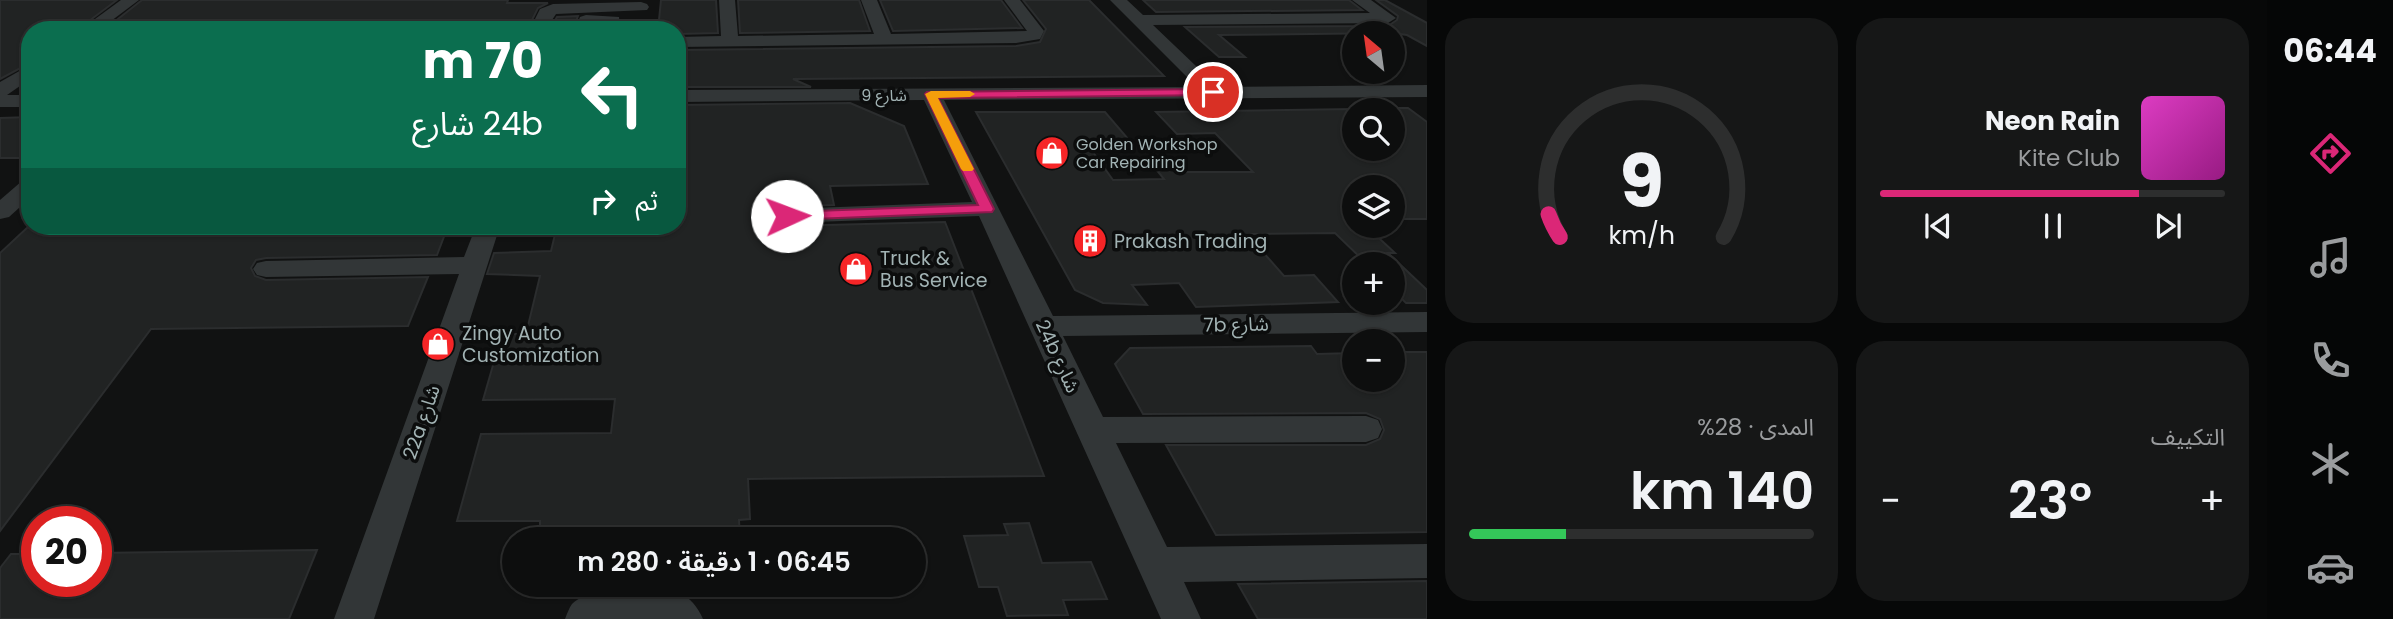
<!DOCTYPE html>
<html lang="ar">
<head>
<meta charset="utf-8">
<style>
	:root { --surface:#0d0e0e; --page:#161717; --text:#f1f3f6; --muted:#9a9c9e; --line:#2d2e2e; --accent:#db2777 }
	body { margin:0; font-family:Poppins,"Noto Sans Arabic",sans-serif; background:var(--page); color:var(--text); direction:rtl; height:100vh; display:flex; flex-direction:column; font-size:26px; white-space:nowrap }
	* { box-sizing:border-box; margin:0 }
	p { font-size:23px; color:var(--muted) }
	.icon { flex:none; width:38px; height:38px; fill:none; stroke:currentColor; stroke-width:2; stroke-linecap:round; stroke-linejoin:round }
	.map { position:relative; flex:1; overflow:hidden; direction:ltr }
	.details { display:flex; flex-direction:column; gap:18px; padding:18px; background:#070808; width:840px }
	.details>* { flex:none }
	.banner { position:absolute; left:21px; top:21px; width:665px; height:214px; border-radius:28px; box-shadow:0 2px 5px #0004,0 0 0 2px var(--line); direction:rtl; background:#0b6e4f; color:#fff; overflow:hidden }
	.needle { width:46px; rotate:331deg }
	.controls { position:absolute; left:1342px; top:21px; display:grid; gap:14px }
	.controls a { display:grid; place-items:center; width:63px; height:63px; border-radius:50%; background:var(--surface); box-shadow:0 2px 5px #0004,0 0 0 2px var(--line); font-size:35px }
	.speed { position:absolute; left:21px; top:506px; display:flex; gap:14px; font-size:35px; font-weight:700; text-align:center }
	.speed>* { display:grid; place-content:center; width:91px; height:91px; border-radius:50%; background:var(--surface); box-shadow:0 2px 5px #0004,0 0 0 2px var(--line); line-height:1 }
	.speed .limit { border:10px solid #d22; background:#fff; color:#111 }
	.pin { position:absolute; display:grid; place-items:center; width:60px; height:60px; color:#fff; margin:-30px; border:4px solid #fff; border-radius:50%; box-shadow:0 2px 7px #0007 }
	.me { position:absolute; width:77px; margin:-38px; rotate:88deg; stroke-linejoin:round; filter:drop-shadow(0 0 5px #0008) }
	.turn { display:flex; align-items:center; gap:24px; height:147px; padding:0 28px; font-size:32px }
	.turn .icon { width:91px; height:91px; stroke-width:2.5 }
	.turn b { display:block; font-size:49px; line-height:60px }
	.then { display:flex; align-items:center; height:66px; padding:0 28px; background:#0003; gap:14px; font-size:26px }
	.big { font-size:52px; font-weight:600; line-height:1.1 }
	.details .widget { flex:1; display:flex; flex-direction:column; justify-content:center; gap:10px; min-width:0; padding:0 24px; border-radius:28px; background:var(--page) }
	.details .dial { align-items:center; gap:0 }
	.dial svg { height:182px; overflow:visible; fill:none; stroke:var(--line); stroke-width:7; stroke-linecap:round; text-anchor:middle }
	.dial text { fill:var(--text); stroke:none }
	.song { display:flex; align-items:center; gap:21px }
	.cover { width:84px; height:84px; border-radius:10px; background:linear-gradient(135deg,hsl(310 70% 55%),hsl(310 70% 35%)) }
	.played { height:7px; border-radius:4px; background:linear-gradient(90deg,var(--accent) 75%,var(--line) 75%) }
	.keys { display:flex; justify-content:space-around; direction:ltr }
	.heat { display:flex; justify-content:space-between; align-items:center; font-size:38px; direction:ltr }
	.charge { height:10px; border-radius:5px; background:linear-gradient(90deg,#34c759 28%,var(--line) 0) }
	.details .tiles { flex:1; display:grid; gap:18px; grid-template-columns:repeat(2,1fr) }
	.trip { position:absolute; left:502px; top:527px; width:424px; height:70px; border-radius:35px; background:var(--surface); box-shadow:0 2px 5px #0004,0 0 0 2px var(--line); font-weight:600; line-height:70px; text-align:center; direction:rtl }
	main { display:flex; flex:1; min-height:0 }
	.menu { display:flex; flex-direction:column; width:126px; justify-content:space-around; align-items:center; background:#050606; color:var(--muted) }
	.menu .icon { width:49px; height:49px }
	.menu .active { color:var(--accent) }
	.menu b { font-size:32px; color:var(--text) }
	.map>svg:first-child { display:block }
	.building { fill:#212323; stroke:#2b2d2e; stroke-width:2 }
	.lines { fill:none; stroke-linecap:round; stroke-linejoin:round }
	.minor { fill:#323637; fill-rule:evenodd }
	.route { fill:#db2777; stroke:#8e194d; stroke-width:2 }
	.slow { fill:#f59e0b }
	.labels { text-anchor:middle; stroke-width:7; stroke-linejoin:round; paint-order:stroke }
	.far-street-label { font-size:16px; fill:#a2b3b4; stroke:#0c0d0d }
	.far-poi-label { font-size:16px; fill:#a2b3b4; stroke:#0c0d0d; text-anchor:start }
	.poi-label { font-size:19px; fill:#a2b3b4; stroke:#0c0d0d; text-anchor:start }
	.street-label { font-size:19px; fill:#a2b3b4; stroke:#0c0d0d }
</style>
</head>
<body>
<main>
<nav class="menu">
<b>06:44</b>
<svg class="icon active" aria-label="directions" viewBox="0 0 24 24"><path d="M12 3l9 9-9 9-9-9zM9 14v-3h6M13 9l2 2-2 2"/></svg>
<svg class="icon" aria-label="music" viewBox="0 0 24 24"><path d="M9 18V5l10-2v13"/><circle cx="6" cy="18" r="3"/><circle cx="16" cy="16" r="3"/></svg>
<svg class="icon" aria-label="phone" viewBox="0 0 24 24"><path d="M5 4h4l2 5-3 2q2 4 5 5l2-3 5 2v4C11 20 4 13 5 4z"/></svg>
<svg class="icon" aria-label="climate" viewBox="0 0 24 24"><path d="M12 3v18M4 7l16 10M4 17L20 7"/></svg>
<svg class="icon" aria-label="car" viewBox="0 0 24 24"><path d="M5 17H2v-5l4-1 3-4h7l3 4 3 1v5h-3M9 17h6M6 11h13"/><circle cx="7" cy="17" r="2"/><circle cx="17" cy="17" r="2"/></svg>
</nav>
<section class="details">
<div class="tiles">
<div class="widget">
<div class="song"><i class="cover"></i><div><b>Neon Rain</b><p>Kite Club</p></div></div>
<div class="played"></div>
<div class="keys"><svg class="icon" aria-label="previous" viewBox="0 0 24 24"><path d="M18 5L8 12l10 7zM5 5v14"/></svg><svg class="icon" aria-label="pause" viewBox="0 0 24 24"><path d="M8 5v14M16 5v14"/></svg><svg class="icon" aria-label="next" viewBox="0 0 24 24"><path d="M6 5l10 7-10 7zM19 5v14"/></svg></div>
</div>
<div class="widget dial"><svg viewBox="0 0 100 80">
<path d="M14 69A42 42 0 1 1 86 69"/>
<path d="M14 69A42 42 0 0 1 9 59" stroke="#db2777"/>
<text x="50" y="56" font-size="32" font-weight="700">9</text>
<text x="50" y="72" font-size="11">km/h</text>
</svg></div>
<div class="widget"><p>التكييف</p>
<div class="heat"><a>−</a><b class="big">23°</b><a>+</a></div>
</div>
<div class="widget"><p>المدى · 28%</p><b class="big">140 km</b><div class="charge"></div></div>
</div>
</section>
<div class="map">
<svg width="1427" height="619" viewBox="0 0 1427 619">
	<rect width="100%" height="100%" fill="#111212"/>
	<g class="building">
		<polygon points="0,0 117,0 77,30 30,30 30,63 0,79"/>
		<polygon points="142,0 508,0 507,3 548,3 538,8 530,24 534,30 104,30"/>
		<polygon points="661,0 716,0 718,33 677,34 677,30 658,30"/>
		<polygon points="738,0 859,0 870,31 740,33"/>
		<polygon points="880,0 1001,0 1022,28 893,31"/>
		<polygon points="1023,0 1089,0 1164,76 793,79 811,87 677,87 677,50 1016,46 1040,42 1046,29"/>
		<polygon points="1143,0 1349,0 1362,10 1156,12"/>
		<polygon points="1376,0 1385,0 1427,23 1427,46 1407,35 1393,33 1219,35 1245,57 1219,57 1185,27 1388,26 1397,20 1398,16"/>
		<polygon points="578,16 573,30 549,30 557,17"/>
		<polygon points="850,103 904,126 928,184 830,186 834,205 786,206 776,210 773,217 777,224 787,226 945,222 1044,476 748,479 750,519 739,520 740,539 540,539 540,521 457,521 481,434 611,433 615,399 483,400 502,334 526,334 540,276 487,274 494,253 551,251 557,226 677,226 677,105"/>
		<polygon points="1393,108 1408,108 1427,122 1427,219 1393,219 1393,187 1354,187 1354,226 1366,226 1395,253 1388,253 1427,290 1427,303 1406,303 1393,290 1393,264 1367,264 1335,233 1247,234 1284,276 1314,275 1338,302 1196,307 1179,283 1132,285 1147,305 1103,303 1075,290 976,112 1105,112 1129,140 1085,141 1113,180 1164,179 1146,157 1169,157 1182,172 1253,172 1215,133 1177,134 1156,112 1354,109 1354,149 1393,149"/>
		<polygon points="30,117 30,158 0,158 0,118"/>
		<polygon points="29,226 448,226 437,255 266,258 256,260 251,268 255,276 266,280 428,277 408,326 151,329 0,531 0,253"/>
		<polygon points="1311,346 1317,354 1354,353 1354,380 1393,380 1393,352 1427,352 1427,532 1216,535 1166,445 1366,445 1380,439 1384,430 1380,419 1366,413 1143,414 1115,364 1130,348"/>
		<polygon points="1029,523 1042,563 1091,562 1107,599 1063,600 1068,615 1007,616 998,587 979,587 964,536 1008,535 1004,524"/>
		<polygon points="317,550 289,619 0,619 0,568 11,554 37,554 37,581 96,581 96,553"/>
		<polygon points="1427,581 1427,619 1258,619 1238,584"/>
	</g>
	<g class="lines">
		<g class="minor">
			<polygon points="121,0 139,0 99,30 80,30"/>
			<polygon points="719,0 735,0 738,36 874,34 861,0 877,0 891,34 1027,31 1004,0 1020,0 1044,31 1040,39 1016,43 677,47 677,37 721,36"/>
			<polygon points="1110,0 1127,0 1143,15 1370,13 1352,0 1371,0 1396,18 1388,23 1153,25 1218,87 1427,85 1427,97 944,100 1053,316 1427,312 1427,332 1063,336 1103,417 1366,416 1378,420 1382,429 1378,438 1366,442 1116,443 1167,547 1427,544 1427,578 1184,582 1201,619 1161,619 979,216 787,223 778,221 775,216 778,211 787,209 972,202 924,100 677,102 677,90 1197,87"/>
			<polygon points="641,2 647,4 649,7 647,10 556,14 546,29 539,30 532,25 540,9 553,4"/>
			<polygon points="586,15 619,17 620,30 604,30 604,26 593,25 592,30 575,30 580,17"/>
			<polygon points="30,65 30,79 7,95 30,95 30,107 0,107 0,82"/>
			<polygon points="30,179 30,198 9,217 0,219 0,200 22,181"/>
			<polygon points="476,226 500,226 374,619 334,619 459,274 266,277 257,275 253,269 257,263 266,261 464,257"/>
			<path d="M642 585C670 584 692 593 703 619H565C567 614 569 608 572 604 586 590 623 586 642 585Z"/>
		</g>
	</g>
	<polygon class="route" points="1213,89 1217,90 1217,95 938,98 994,209 992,212 787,220 780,216 787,212 978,205 925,94 927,92"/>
	<polygon class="slow" points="931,91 970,91 975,94 970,97 938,98 974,169 972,171 963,171 961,169 925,94"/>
	<defs>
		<g id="shop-disc" transform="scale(1.75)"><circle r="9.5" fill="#f62527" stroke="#0c0d0d"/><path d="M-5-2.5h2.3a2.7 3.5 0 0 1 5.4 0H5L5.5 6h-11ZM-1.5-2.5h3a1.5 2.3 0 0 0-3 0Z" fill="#fff"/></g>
		<g id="building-disc" transform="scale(1.75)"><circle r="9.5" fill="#f62527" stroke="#0c0d0d"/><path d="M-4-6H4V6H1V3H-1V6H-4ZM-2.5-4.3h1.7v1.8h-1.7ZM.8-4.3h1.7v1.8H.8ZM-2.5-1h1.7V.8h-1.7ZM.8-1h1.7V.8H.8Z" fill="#fff"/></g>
	</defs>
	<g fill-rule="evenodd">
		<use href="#shop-disc" x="1052" y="153"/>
		<use href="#building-disc" x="1090" y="241"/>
		<use href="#shop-disc" x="856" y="269"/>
		<use href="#shop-disc" x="438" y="344"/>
	</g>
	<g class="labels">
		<g class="far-street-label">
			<text x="884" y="101">شارع 9</text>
		</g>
		<g class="far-poi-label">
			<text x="1076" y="150">Golden Workshop<tspan x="1076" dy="18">Car Repairing</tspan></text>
		</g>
		<g class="poi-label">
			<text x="1114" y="248">Prakash Trading</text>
			<text x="880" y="265">Truck &amp;<tspan x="880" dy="22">Bus Service</tspan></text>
			<text x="462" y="340">Zingy Auto<tspan x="462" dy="22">Customization</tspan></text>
		</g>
		<g class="street-label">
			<text transform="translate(1236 324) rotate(-1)" y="7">7b شارع</text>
			<text transform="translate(1058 356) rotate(65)" y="7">24b شارع</text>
			<text transform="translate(421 422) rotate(-71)" y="7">22a شارع</text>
		</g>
	</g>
</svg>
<div class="controls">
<a><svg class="needle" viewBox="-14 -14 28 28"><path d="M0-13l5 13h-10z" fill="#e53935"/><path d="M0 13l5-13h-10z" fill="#9a9c9e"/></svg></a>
<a><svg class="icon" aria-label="search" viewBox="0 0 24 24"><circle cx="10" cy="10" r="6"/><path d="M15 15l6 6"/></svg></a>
<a><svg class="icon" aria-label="layers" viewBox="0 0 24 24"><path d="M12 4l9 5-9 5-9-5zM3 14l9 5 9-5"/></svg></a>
<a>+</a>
<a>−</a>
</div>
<div class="speed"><div class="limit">20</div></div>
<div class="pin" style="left:1213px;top:92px;background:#d93025"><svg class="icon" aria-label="arrive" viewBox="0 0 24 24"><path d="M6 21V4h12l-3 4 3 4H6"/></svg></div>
<svg class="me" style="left:787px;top:216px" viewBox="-20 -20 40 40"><circle r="19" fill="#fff"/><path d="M0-13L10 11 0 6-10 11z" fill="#db2777"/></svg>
<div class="trip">06:45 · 1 دقيقة · 280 m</div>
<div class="banner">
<div class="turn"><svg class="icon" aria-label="left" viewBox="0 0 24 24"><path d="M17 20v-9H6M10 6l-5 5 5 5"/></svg><div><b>70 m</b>24b شارع</div></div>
<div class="then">ثم<svg class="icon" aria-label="right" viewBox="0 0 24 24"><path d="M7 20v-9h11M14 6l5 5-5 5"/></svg></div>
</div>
</div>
</main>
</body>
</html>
